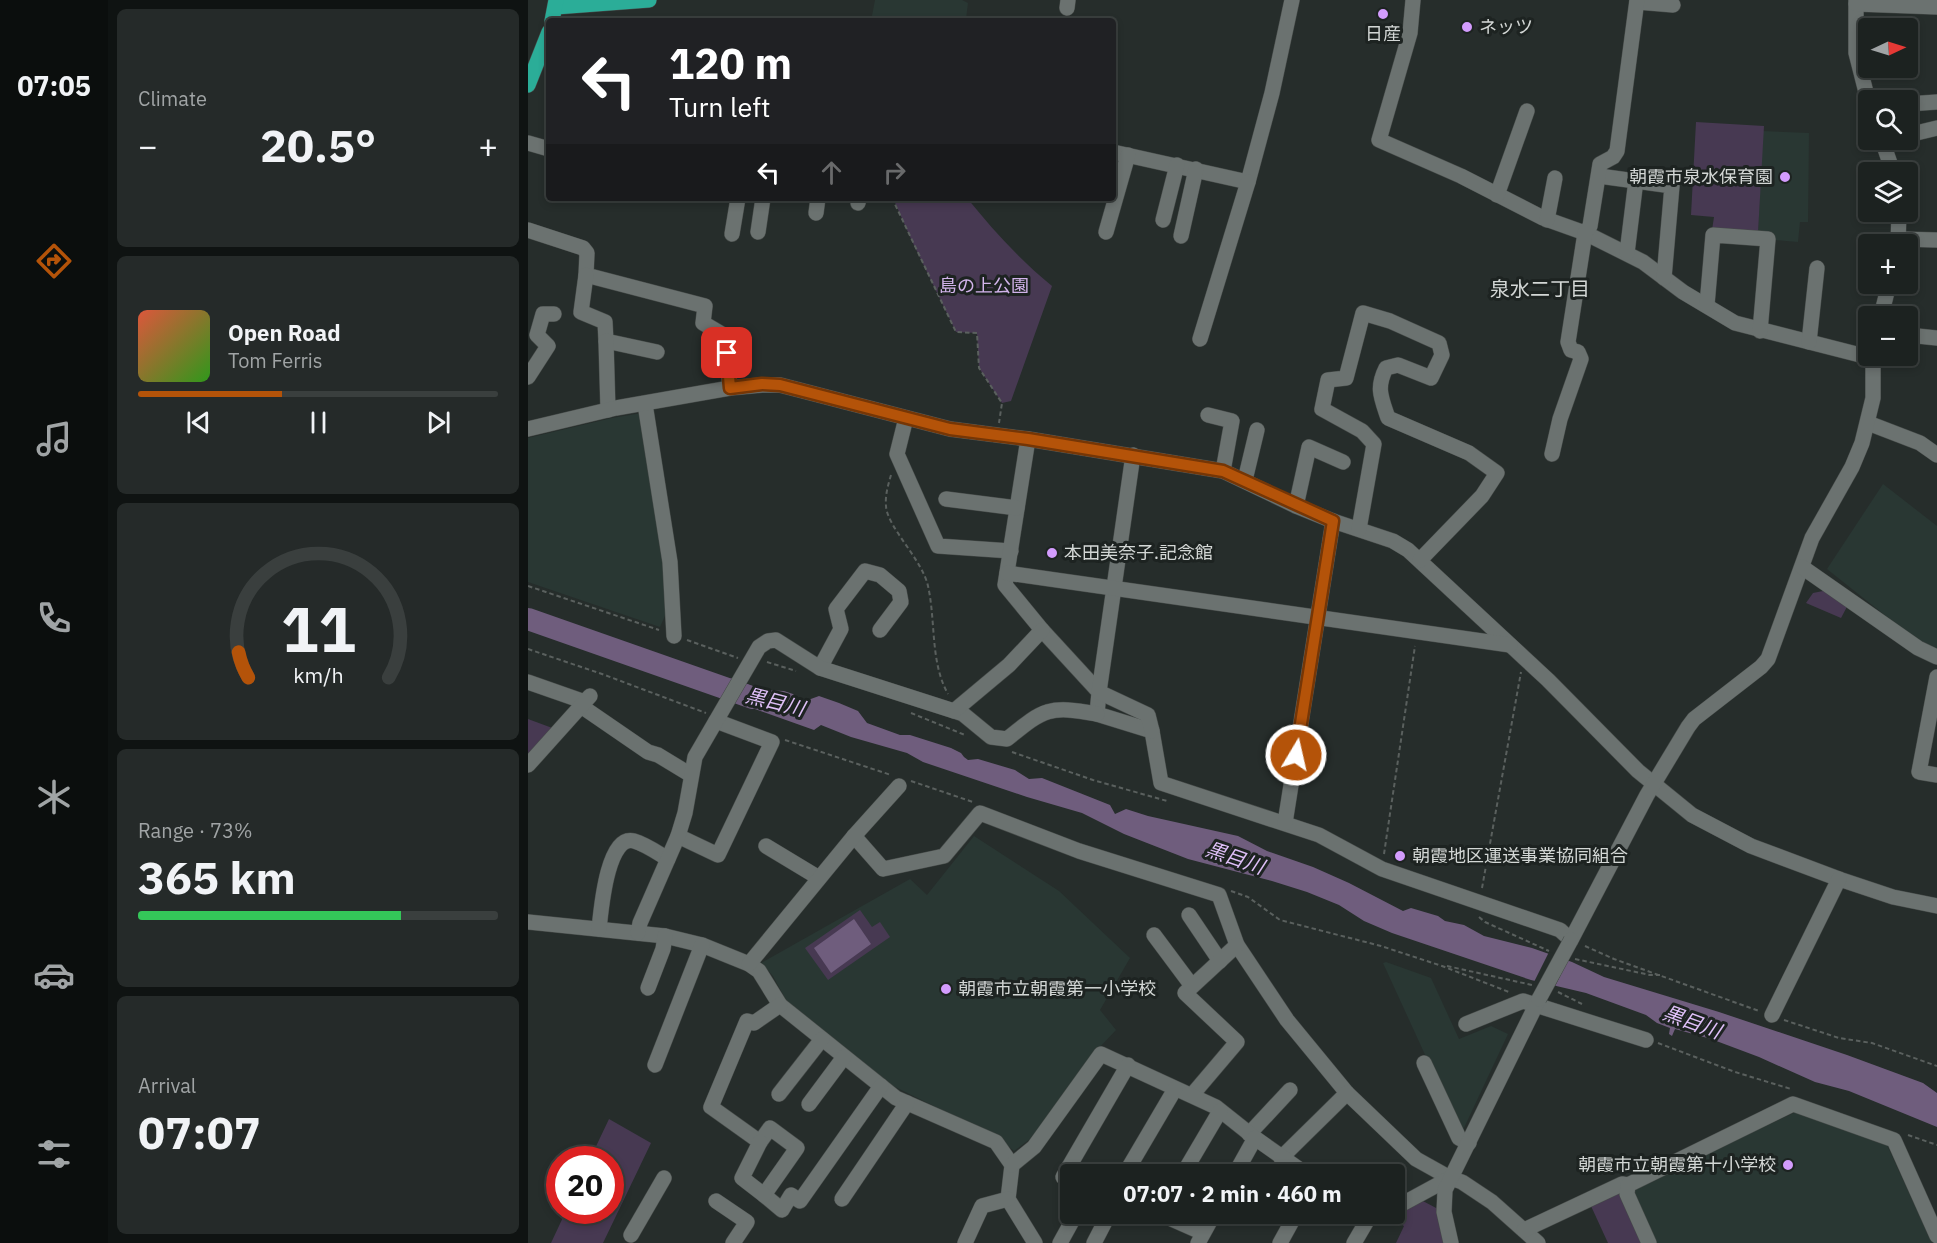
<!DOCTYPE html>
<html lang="en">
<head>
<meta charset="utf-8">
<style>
	:root { --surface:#1c2220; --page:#252a29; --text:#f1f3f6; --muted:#a0a4a5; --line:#3a3f3e; --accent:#b45309 }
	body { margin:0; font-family:"IBM Plex Sans","Noto Sans JP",sans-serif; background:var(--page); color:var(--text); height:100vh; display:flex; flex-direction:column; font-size:22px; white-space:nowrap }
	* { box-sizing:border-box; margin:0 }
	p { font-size:20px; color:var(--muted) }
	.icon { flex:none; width:33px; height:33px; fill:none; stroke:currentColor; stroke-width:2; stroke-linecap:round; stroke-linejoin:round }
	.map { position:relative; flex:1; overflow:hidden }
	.side { display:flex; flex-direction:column; gap:9px; padding:9px; background:#0f1312; width:420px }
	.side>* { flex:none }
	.hud { position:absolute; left:18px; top:18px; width:570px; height:183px; border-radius:6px; box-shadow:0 3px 9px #0003,0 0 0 2px var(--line); background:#202124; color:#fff; overflow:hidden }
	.needle { width:39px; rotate:86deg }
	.fabs { position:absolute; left:1330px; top:18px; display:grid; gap:12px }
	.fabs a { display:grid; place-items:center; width:60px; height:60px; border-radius:6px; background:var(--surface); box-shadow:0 3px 9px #0003,0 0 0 2px var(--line); font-size:30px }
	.speed { position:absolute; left:18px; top:1146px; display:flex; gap:12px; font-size:30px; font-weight:700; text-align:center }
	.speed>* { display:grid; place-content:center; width:78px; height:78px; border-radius:50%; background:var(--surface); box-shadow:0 3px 9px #0003,0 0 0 2px var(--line); line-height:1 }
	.speed .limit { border:9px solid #d22; background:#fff; color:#111 }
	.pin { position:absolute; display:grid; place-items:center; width:51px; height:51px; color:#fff; margin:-26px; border-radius:12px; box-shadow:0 3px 9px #0006 }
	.me { position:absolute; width:66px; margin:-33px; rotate:9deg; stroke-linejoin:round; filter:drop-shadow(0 0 4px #0008) }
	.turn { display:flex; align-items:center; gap:21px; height:126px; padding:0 24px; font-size:27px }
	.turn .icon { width:78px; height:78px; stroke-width:2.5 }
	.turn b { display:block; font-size:42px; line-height:51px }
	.lanes { display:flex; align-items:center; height:57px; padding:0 24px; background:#0003; justify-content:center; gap:30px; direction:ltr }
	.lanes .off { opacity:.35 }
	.big { font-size:45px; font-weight:700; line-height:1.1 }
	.side .card { flex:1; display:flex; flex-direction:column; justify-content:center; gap:9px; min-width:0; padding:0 21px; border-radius:9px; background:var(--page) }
	.side .dial { align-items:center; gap:0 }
	.dial svg { height:156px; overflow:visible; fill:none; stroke:var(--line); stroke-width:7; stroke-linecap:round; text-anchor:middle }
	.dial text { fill:var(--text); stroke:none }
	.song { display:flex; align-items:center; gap:18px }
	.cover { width:72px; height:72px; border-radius:9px; background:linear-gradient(135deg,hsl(10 70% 55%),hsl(110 70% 35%)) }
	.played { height:6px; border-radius:3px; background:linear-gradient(90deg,var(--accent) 40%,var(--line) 40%) }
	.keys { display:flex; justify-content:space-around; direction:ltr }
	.heat { display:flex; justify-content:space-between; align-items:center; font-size:33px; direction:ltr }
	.charge { height:9px; border-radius:4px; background:linear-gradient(90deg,#34c759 73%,var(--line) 0) }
	.trip { position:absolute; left:532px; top:1164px; width:345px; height:60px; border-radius:6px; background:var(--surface); box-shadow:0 3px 9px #0003,0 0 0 2px var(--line); font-weight:700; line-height:60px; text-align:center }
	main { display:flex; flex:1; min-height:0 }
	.tab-bar { display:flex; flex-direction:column; width:108px; justify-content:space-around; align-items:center; background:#0b0e0d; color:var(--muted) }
	.tab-bar .icon { width:42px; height:42px }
	.tab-bar .active { color:var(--accent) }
	.tab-bar b { font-size:27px; color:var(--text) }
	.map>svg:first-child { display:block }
	.built { fill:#293733 }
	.green { fill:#473952 }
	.water { fill:#6f5d7d }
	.pier { fill:#262d2b }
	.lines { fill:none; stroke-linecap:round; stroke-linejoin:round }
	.river { stroke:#6f5d7d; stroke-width:22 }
	.minor-casing { stroke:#464b49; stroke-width:16 }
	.major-casing { stroke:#464b49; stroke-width:16 }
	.path { stroke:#5a605e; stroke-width:2; stroke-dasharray:4.5 3; stroke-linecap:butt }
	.minor { stroke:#6b7270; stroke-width:15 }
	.major { stroke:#2bad98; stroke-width:15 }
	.minor-bridge-casing { stroke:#464b49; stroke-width:16; stroke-linecap:butt }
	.minor-bridge { stroke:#6b7270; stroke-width:15 }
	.route-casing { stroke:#753606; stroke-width:15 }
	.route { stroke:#b45309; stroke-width:10 }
	.poi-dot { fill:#d39cfd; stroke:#1d2321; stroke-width:2 }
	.labels { text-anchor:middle; stroke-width:6; stroke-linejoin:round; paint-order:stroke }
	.poi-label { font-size:18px; fill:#d3d7d5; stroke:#1d2321; text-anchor:start }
	.park-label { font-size:18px; fill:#d1b3ea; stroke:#1d2321 }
	.neighbourhood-label { font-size:20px; fill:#d3d7d5; stroke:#1d2321 }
	.water-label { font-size:20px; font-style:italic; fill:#debff7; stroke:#1d2321 }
</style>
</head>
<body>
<main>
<nav class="tab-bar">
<b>07:05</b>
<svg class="icon active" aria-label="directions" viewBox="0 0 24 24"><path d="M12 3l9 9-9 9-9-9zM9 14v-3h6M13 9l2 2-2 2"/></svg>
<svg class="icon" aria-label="music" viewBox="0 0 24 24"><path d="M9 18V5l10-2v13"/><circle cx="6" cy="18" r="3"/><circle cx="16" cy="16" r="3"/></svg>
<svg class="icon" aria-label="phone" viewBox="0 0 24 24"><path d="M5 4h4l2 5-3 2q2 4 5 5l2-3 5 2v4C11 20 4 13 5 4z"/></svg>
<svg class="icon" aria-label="climate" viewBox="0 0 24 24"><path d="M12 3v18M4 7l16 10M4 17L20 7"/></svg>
<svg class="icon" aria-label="car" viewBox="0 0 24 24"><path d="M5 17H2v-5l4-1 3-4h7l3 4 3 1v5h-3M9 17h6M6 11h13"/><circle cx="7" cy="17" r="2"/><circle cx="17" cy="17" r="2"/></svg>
<svg class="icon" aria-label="filters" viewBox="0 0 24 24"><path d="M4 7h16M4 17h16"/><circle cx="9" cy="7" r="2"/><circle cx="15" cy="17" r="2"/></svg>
</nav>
<section class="side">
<div class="card"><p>Climate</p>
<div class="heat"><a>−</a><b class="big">20.5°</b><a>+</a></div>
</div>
<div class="card">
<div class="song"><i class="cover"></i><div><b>Open Road</b><p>Tom Ferris</p></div></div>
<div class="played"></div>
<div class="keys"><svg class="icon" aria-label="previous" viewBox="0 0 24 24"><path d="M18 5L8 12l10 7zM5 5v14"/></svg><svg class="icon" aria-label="pause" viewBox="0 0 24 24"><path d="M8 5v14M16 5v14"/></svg><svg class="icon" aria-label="next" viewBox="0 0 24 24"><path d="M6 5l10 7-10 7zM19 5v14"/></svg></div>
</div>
<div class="card dial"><svg viewBox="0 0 100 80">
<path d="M14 69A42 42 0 1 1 86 69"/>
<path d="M14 69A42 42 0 0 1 9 56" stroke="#b45309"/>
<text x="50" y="56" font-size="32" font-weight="700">11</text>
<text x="50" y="72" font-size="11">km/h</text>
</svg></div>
<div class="card"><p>Range · 73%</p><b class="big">365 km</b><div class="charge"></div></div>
<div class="card"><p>Arrival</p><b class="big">07:07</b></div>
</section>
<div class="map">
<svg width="1409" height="1243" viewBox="0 0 1409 1243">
	<rect width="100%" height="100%" fill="#262d2b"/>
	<g class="built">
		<polygon points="347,0 434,0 440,3 438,19 446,21 343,21"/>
		<polygon points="1235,131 1281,133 1280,222 1272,222 1270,242 1247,240 1247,235 1230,233"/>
		<polygon points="114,413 138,561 140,609 132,627 0,582 0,438 84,418"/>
		<polygon points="1355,484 1409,526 1409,650 1393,644 1299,569"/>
		<polygon points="446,836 531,891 602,958 572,1010 588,1030 569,1050 502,1139 486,1151 471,1138 357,1082 259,1002 245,976 233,963 382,879 399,895"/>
		<polygon points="858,962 903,978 931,1039 963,1026 980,1034 935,1130 927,1120 855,963"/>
		<polygon points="1268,1112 1359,1145 1404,1243 1126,1243 1106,1196 1109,1184"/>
	</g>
	<g class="green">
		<polygon points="1168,122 1236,126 1230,233 1184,230 1186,217 1163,215"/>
		<path d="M365 198H439C465 230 492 260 524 286L483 401 474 403 451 368 449 333 428 332 383 239Z"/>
		<polygon points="1295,591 1321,603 1313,618 1278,603 1285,593"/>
		<polygon points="0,719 27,729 0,759"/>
		<polygon points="332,910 344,927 352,922 362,937 300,980 277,948"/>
		<polygon points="81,1119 123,1143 75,1243 23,1243 38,1211 82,1210 82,1160 62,1159"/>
		<polygon points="1094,1192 1117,1243 1080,1243 1063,1206"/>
		<polygon points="893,1200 910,1209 918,1243 868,1243 876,1226 855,1215 867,1214 867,1210"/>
	</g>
	<g class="water">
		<polygon points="203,678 236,690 256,691 265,694 269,698 280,700 291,696 311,703 330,711 339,723 372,735 382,735 423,748 433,753 436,757 440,760 450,759 487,770 501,779 514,778 582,805 587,814 598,809 620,816 710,836 739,851 785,867 821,883 875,911 883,908 910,916 917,921 936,925 956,936 1004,948 1044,962 1076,977 1191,1012 1319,1055 1395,1083 1409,1093 1409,1127 1321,1091 1287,1082 1231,1057 1183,1039 1147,1029 1144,1036 1141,1034 1142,1028 1129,1023 1118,1015 1058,993 1003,980 864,933 836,921 811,905 779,892 744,881 660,859 596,834 554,813 499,797 395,762 379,753 323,737 293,725 286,730 193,697"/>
		<polygon points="326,919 343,944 303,973 286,948"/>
	</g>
	<polygon class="pier" points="1021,952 1041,958 1025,990 1005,984"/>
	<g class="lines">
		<polyline class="river" points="0,619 225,698"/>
		<g class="minor-casing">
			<g id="minor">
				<polyline points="885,0 882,33 851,140 933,176 1015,218 1057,233 1115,262 1155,292 1207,323 1344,358"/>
				<polyline points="1328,0 1328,53 1341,104"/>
				<polyline points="1109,2 1145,5"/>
				<polyline points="1328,4 1409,7"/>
				<polyline points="539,8 540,0"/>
				<polyline points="1380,104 1409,102"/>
				<polyline points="1380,135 1409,128"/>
				<polyline points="1354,140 1365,172"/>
				<polyline points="0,143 21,149"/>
				<polyline points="585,152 720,182 744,93 764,0"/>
				<polyline points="1071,176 1144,186 1136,278"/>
				<polyline points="969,195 999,111"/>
				<polyline points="330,203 331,198"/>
				<polyline points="288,213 290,198"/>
				<polyline points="635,220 649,165"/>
				<polyline points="1019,220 1027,178"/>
				<polyline points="0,230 55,248 59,253 58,275 177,306 175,323 197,336 202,388"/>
				<polyline points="230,232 235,198"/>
				<polyline points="578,232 600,155"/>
				<polyline points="204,234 210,198"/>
				<polyline points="653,236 668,169"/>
				<polyline points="1371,239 1409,240"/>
				<polyline points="1370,244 1371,212"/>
				<polyline points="1099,253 1108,180"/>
				<polyline points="58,275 53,312 77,322 78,341 129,352"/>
				<polyline points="1179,305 1185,235 1240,239 1232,331"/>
				<polyline points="1353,316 1361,284"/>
				<polyline points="1380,335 1409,338"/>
				<polyline points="672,339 720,182"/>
				<polyline points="78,341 80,410"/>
				<polyline points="1281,342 1289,268"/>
				<polyline points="0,377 20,346 9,335 15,314 26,314"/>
				<polyline points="117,404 142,562 146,636"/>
				<polyline points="680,415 704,421 695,471"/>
				<polyline points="378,418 369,454 410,546 483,551"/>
				<polyline points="1340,423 1392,443 1409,455"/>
				<polyline points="0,429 88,408 202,388 234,385 252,385 422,429 500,439 695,471 768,506 805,521 865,541 880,550 1020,680 1110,771 1164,815 1223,846 1311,879 1365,897 1409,906"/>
				<polyline points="500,439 477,585 514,630 571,692 569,714 624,731 633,783 791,835 854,869 1032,930 1043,940 1119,795 1160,727 1166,719 1233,667 1240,659 1284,538 1324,467 1334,443 1345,398 1345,356"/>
				<polyline points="1024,454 1032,419 1053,359 1050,352 1043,350 1040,342 1057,233 1062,226 1072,164 1085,157 1089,151 1109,0"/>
				<polyline points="605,455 571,692 620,715 624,731"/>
				<polyline points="717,480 729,430"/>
				<polyline points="418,499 489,508"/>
				<polyline points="768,506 781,447 815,462"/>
				<path d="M831 529 846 444 834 431 794 409 800 380 818 378 835 313 862 321 911 343 914 355 903 378 870 365 858 368C848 388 853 397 860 418L941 453 969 473 954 496 892 560"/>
				<polyline points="1274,567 1390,648 1409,657"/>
				<polyline points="479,573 982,645"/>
				<polyline points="292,668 313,629 308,609 337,571 352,575 371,591 373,602 352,630"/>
				<polyline points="1409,677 1391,772 1409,775"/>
				<polyline points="0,682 57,702"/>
				<polyline points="53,706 120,752 130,755 163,775"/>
				<path d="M426 711 435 714 463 737 479 739C516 709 520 705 569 714"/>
				<polyline points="0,765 62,696"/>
				<polyline points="757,823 805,521"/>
				<polyline points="150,836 190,855 244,742 188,721"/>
				<polyline points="326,836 355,869 416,856 452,813 551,851 691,895 709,945 759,1020 819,1093 888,1159 922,1178 934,1182 964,1202 1010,1243"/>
				<polyline points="238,846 291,878"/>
				<polyline points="661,915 692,961"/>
				<polyline points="0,922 137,936 174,945 221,964 231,971 252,1005 368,1098 468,1142 484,1165 480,1199 507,1243"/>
				<path d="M71 929C73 911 79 834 106 841 117 844 130 853 140 859"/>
				<polyline points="110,933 112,923 150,836 157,813 167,757 231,647 240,641 248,640 292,668 426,711 481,665 514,630"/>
				<polyline points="626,935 664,986"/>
				<polyline points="221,964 326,836 371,786"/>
				<polyline points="120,988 135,949 137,936"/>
				<polyline points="252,1005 226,1023 219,1021 183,1107 232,1142 242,1128 269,1148 236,1195 254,1210 263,1195 272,1201 353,1086"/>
				<polyline points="1244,1015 1311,879"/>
				<polyline points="938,1024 995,1001 1118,1040"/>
				<polyline points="896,1063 931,1138 941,1143"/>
				<polyline points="127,1065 174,945"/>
				<polyline points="251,1094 294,1039"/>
				<polyline points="664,1095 709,1042 657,993 709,945"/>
				<polyline points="281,1104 316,1057"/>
				<polyline points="721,1134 762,1090"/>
				<polyline points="232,1142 214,1178 236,1195"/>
				<polyline points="753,1158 819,1093"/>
				<polyline points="484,1165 506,1147 573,1054 688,1107 727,1138 778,1174"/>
				<polyline points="659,1167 692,1111"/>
				<polyline points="597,1174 647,1089"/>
				<polyline points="707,1174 727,1138"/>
				<polyline points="535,1177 600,1065"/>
				<polyline points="314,1199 379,1103"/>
				<polyline points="188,1201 219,1222 205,1243"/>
				<polyline points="867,1206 876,1203 922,1178"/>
				<polyline points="632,1214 675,1233"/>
				<polyline points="996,1230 1094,1184 1100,1185"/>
				<polyline points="103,1235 136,1178"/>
				<polyline points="437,1243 454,1206 480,1199"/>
				<polyline points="532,1243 548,1214"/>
				<polyline points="566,1243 581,1214"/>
				<polyline points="670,1243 686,1214"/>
				<polyline points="752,1243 768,1214"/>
				<polyline points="826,1243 843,1214"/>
				<polyline points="923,1243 916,1212 917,1190 1011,999"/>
				<polyline points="1121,1243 1099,1194 1100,1185 1265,1104 1366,1140 1409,1236"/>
			</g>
		</g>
		<g class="major-casing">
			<g id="major">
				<polyline points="28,7 121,0"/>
				<polyline points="24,21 28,0"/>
				<polyline points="0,85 21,32"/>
			</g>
		</g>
		<g class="path">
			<polyline points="364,198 428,332 449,333 451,368 474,403 471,423"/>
			<path d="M363 475C360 485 357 496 358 506 359 527 394 559 400 586 408 622 402 662 420 694"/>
			<polyline points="0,586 131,630"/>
			<polyline points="159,640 210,658"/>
			<polyline points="0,649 74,674 178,713"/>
			<polyline points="239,662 268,671"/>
			<polyline points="383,713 437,735"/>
			<polyline points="257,740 363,775"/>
			<polyline points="484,752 565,780 639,801"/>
			<polyline points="383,781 445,802"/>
			<polyline points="856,854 887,646"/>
			<polyline points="954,888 993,672"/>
			<polyline points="703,891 720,897 752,920 853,946 914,966 981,992"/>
			<polyline points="951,917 957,922 1021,951"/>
			<polyline points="1057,946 1086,959 1231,1011"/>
			<polyline points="1047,959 1122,975 1132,975"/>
			<polyline points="919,966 1004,985"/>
			<polyline points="1030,992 1054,1004"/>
			<polyline points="1256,1020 1311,1038 1344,1043 1409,1066"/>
			<polyline points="1130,1043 1207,1072 1263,1089"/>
			<polyline points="1380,1135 1409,1145"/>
		</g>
		<use href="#minor" class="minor"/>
		<use href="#major" class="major"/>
		<g class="minor-bridge-casing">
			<polyline id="minor-bridge" points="1011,999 1043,940"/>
		</g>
		<use href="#minor-bridge" class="minor-bridge"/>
	</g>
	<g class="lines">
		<g class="route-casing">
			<polyline id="route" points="199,353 202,388 234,384 252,385 422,429 500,439 695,471 805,521 768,755"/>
		</g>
		<use href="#route" class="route"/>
	</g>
	<g class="poi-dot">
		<circle cx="855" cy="14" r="6"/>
		<circle cx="939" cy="27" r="6"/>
		<circle cx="1257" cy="177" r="6"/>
		<circle cx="524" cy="553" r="6"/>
		<circle cx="872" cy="856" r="6"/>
		<circle cx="418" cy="989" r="6"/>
		<circle cx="1260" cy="1165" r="6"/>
	</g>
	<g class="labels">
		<g class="poi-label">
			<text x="951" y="33">ネッツ</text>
			<text x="855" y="40" text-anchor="middle">日産</text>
			<text x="1245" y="183" text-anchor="end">朝霞市泉水保育園</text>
			<text x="536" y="559">本田美奈子.記念館</text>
			<text x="884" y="862">朝霞地区運送事業協同組合</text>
			<text x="430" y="995">朝霞市立朝霞第一小学校</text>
			<text x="1248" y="1171" text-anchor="end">朝霞市立朝霞第十小学校</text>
		</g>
		<g class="park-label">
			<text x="456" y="292">島の上公園</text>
		</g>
		<g class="neighbourhood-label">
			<text x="1012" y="296">泉水二丁目</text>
		</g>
		<g class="water-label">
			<text transform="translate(247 702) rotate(14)" y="7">黒目川</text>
			<text transform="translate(707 858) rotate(19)" y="7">黒目川</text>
			<text transform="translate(1164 1022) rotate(20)" y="7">黒目川</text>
		</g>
	</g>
</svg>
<div class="fabs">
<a><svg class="needle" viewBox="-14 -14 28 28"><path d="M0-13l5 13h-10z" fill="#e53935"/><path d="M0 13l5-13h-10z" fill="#a0a4a5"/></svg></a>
<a><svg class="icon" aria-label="search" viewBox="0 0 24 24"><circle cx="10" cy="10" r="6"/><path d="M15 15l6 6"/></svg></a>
<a><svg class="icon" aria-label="layers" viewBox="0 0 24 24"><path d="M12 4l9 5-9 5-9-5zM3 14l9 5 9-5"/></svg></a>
<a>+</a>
<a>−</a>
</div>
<div class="speed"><div class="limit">20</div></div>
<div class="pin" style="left:199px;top:353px;background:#d93025"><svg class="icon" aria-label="arrive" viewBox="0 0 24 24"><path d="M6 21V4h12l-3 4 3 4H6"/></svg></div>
<svg class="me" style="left:768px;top:755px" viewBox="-20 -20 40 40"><circle r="17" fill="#b45309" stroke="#fff" stroke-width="3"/><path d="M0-11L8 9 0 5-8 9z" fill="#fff"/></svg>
<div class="trip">07:07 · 2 min · 460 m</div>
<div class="hud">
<div class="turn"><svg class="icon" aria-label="left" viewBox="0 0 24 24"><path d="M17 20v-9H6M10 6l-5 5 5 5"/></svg><div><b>120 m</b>Turn left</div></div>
<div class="lanes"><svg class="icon" aria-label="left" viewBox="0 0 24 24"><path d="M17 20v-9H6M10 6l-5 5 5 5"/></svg><svg class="icon off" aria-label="ahead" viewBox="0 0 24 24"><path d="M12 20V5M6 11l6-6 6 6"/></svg><svg class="icon off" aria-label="right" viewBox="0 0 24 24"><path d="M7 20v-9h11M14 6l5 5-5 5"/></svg></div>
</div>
</div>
</main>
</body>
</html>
